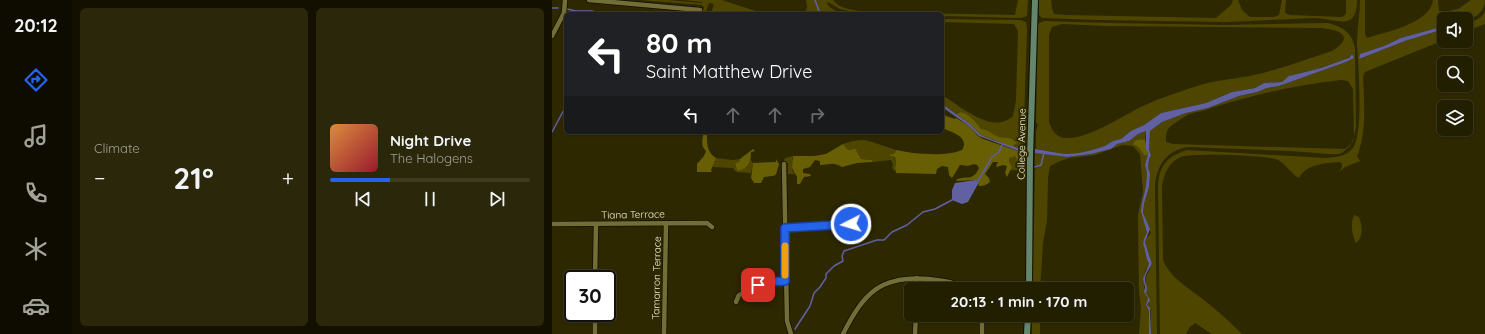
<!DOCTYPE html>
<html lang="en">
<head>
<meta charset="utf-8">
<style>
	:root { --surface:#221e00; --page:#2a270a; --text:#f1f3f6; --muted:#a2a299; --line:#3f3c22; --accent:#2563eb }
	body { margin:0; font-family:Quicksand,sans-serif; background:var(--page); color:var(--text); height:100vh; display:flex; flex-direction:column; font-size:15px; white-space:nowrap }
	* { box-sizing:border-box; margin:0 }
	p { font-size:13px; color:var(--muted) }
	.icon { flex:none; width:22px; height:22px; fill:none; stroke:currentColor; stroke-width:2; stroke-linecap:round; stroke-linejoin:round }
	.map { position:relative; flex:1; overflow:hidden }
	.drawer { display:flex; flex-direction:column; gap:8px; padding:8px; background:#131000; width:480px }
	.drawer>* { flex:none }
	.hud { position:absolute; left:12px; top:12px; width:380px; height:122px; border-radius:6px; box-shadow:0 1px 3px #0004,0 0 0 1px var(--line); background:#202124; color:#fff; overflow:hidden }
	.fabs { position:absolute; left:885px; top:12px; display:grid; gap:8px }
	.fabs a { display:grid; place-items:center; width:36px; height:36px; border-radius:6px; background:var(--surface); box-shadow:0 1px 3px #0004,0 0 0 1px var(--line); font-size:20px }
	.speed { position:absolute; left:12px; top:270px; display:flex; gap:8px; font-size:20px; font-weight:700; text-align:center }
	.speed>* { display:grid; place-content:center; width:52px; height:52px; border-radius:50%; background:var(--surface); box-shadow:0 1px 3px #0004,0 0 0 1px var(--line); line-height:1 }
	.speed .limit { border:2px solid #111; border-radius:6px; background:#fff; color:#111 }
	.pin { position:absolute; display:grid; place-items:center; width:34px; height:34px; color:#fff; margin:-17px; border-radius:8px; box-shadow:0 2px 6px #0006 }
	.me { position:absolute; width:44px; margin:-22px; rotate:265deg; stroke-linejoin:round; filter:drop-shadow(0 0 3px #0008) }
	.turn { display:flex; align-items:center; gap:14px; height:84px; padding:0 16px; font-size:18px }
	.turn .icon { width:52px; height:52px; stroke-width:2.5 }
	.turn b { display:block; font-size:28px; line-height:34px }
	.lanes { display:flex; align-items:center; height:38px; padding:0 16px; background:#0003; justify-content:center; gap:20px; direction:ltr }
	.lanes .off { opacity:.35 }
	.big { font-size:30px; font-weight:700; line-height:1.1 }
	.drawer .tile { flex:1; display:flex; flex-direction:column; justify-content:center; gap:6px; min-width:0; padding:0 14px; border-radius:6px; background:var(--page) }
	.song { display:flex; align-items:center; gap:12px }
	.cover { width:48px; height:48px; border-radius:6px; background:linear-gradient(135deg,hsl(30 70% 55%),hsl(350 70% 35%)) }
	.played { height:4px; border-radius:2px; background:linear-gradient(90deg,var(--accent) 30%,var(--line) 30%) }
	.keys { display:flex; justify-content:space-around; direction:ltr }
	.heat { display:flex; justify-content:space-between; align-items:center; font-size:22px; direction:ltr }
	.drawer .tiles { flex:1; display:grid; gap:8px; grid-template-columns:repeat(2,1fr) }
	.trip { position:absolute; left:352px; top:282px; width:230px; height:40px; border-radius:6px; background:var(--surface); box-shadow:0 1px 3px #0004,0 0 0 1px var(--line); font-weight:700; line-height:40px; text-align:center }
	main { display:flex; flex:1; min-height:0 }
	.dock { display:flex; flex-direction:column; width:72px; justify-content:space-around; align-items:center; background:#0e0c00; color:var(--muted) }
	.dock .icon { width:28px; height:28px }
	.dock .active { color:var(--accent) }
	.dock b { font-size:18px; color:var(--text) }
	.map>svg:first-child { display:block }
	.green { fill:#4e4600; fill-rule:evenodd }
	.forest { fill:#685e04 }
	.water { fill:#6161a1 }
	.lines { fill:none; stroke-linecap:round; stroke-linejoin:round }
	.stream { stroke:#6161a1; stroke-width:1.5 }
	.street-casing { stroke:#141000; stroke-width:6 }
	.secondary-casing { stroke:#141000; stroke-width:8 }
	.street { stroke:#736d38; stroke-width:4.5 }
	.secondary { stroke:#63866d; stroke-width:6 }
	.route-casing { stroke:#184099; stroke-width:10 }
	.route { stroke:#2563eb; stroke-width:7 }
	.slow { stroke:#f59e0b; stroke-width:7 }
	.labels { text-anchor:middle; stroke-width:4; stroke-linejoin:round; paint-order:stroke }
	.street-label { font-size:10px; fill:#f3f0d5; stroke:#2d2800 }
</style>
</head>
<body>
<main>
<nav class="dock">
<b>20:12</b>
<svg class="icon active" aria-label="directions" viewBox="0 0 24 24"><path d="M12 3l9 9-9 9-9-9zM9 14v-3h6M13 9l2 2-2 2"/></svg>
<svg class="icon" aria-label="music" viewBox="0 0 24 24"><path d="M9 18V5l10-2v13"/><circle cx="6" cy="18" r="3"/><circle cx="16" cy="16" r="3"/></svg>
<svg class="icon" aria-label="phone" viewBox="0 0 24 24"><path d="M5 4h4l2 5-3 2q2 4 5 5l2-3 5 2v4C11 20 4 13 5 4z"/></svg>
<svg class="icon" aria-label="climate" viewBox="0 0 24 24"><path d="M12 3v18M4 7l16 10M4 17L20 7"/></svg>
<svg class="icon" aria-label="car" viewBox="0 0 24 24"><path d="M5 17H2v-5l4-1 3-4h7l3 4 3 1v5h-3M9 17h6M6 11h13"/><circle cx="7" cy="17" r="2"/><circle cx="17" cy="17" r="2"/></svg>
</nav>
<section class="drawer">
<div class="tiles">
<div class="tile"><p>Climate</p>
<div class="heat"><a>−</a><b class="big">21°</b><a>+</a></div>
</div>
<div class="tile">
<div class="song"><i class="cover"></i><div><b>Night Drive</b><p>The Halogens</p></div></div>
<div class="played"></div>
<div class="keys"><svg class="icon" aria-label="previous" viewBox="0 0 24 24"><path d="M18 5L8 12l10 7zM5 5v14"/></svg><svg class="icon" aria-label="pause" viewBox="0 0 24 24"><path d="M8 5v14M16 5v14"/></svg><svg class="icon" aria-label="next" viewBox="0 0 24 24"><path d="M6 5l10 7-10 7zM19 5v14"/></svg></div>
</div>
</div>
</section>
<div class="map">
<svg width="933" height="334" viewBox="0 0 933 334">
	<rect width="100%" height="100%" fill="#2d2800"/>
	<g class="green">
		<polygon points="88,0 116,0 150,3 150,2 131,0 170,0 213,14 159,14 162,4 157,3 153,14 150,14 152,7 150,5"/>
		<path d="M254 0H281C288 10 304 10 314 12L463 15 466 0H476L475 16 469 18 390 16V14H310L288 9 276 2 275 3C278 10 287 12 294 14H253L255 7Z"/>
		<path d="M486 0H499L500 9 502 14 514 15 664 18 679 5 681 0H686L690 10 698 17H722L727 15 730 0H734L733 13 738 15 789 17 792 16 794 13V0H805C805 32 785 19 763 18L673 22 546 20 490 18 487 15Z"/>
		<path d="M808 0H813V34L815 38C834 32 879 23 881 0H886L887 11H897L906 9 919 0H933C933 11 924 18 914 20V19H892V26L849 38 832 46 808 54 807 59 853 41 892 29V40L813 72 811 76C812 100 815 133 805 156L808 161 793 167 787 172 790 167V164L788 162C773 163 754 164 747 178 739 174 734 164 726 160 715 155 641 153 629 157 617 161 612 174 610 186L611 260C619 279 637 288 653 301 666 311 678 322 690 334H660L643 323 637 328 634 334H608L606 186C607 165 616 156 635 150L773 158C784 157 794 157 801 148 812 133 806 64 805 43 805 28 808 14 808 0Z"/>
		<path d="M933 10V24L914 31V23C921 21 931 19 933 10Z"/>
		<path d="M390 19 468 20 474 22 475 28 472 122 471 125 472 150 460 147 464 144V140L447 137 429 129C425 121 415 113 406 112L404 114 390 104V95C405 104 434 129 453 121 456 120 459 118 461 116L464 100 466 31 462 24 390 22Z"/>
		<path d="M493 21 559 23 673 25 775 23C790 26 801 33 803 49L804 127 801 141 798 146 791 152 787 154H776L738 151 637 147C615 149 604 166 603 187L605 334H599V310L595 305 597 303 596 296 593 293 594 277 600 264 593 242 594 239 599 233 591 213 592 204 597 187 598 173 596 168 597 159 599 155 597 148 598 131 610 122 634 113 656 108 687 96 705 92 715 88 727 86 794 62 801 58 800 54 795 59 769 68 740 75 730 82 712 83 703 88 680 92 654 103 609 113 592 125 579 131 569 139 561 141 554 146 540 150 527 153 513 154 484 149V131L486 125 484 122 486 24 489 22ZM510 24 554 26 767 28C784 29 806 35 780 51 755 59 729 69 702 75 684 79 663 80 645 86 627 92 608 98 591 106 570 116 543 135 519 138 507 139 501 134 497 122V35L500 27ZM789 80 796 81 801 89 802 137 799 144 793 149 621 144 614 142C613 127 619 126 629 119 638 113 640 113 650 111 695 96 742 85 789 80Z"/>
		<path d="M594 131 593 139 584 140 583 146 587 148 592 155H596L593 165 595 173 594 186 590 203V214L595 233 591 244C594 250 593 258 597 263L593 271 592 285V292L596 298C595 304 593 306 597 311 597 318 598 328 597 334H587L589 308 587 292 586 215 591 192 588 154 581 146 570 145 543 155 517 158 506 162 498 166 496 178 495 221 491 243 488 289H481V269L483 268H481L483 170 485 167 488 166H483V153L515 157 539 154 559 149 565 144 577 141 586 134Z"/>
		<polygon points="310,140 317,141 344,150 343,153 339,153 342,156 344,163 343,168 343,171 340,168 341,165 339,160 321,162 320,160 309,159 303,148 299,150 296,150 291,144 301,141"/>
		<polygon points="241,156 240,159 241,161 240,170 243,174 236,174 236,163 231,163 233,158"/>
		<polygon points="460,156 463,156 469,163 472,171 458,170 460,167 457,161 457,158"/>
		<polygon points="164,158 181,160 188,159 187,162 183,163 185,171 195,167 199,160 201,163 199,173 184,172 181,168 160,167"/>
		<path d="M802 215 807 217C810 225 812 237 804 243 800 235 798 223 802 215Z"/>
		<rect x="480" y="315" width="8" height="19"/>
	</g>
	<g class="forest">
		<path d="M390 112 394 116 403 119 404 118 417 126 426 136 431 139 472 153V165L466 161 463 156 457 158V161L460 167 455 177 453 173 455 166 451 165 445 167 444 166 446 162H441L433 174 437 178 438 182C434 185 432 186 427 186L425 180 405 181 404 180C414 174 420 183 427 168L425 165 422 164 416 166 408 165 400 178 397 175 396 167 390 166 385 169 384 174 344 173 343 168 344 163 343 157 337 155 343 153 344 150C361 154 394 157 410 150 418 137 400 132 390 128Z"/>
		<path d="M408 112C416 113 425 122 429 129 437 130 439 134 447 137 454 138 461 137 465 143L460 147 429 135 418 124 404 114Z"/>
		<path d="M151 132H155C155 142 154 152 164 158L159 170 160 172H145V164L152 156 154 151C148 145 151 140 151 132Z"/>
		<polygon points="593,139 596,155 592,155 587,148 581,144 584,140"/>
		<path d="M291 144 296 150H299L303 148 309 159 320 160 321 162 305 163 290 167C280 161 278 165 268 165V161L263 160 258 167 251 169V173L258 174 259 176 252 177 248 184H245V177L240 168 241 156H262L274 154Z"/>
		<path d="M201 149 203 151 199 152C199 162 197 169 185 171L183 163 187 162 188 159Z"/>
		<path d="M224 159 227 164C223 178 226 175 212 177L209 183H202L199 178 201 163 224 162Z"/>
	</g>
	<g class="water">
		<polygon points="892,26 892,29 853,41 807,59 808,54 832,46 849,38"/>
		<path d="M800 54 802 58 794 62 727 86 715 88 705 92 687 96 656 108 634 113 610 122 598 131 597 149 599 155 597 159 596 168 598 173 597 187 592 204 591 213 598 229 593 242 600 264C597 269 593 274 593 280 594 287 596 285 594 293L598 300 595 305 598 308 599 334H597V311L594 305 596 298 592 292 593 287 591 279 597 263C593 258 594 250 591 244L592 239 595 233 589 211 590 203 594 186 595 173 593 165 596 154 594 148V131L586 134 577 141 565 144 559 149 539 154 515 157 483 153V149L513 154 527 153 540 150 553 146 561 141 569 139 579 131 592 125 609 113 654 103 680 92 703 88 712 83 730 82 737 76 769 68 797 58Z"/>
		<polygon points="390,104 418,124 429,135 441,140 472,150 472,153 427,136 417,126 390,107"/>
		<polygon points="424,180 426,181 426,184 416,202 410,204 400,200 400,190 403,183"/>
	</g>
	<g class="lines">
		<g class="stream">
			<polyline points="263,0 268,14"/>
			<polyline points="0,8 6,8"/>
			<polyline points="15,9 24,11 40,11 51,14"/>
			<polyline points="0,132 14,106"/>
			<polyline points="468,151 468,158 472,166"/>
			<polyline points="483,167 489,165 492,153"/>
			<polyline points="426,181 440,157 447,152 450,145"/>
			<polyline points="243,329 258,306 262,293 268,287 274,278 274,274 282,266 291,261 290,256 292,251 325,240 332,240 340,232 355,225 371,212 383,209 400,200"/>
		</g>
		<g class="street-casing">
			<g id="street">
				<polyline points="37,0 148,10"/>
				<polyline points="0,36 12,13 13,0"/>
				<polyline points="232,164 235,321 239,334"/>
				<polyline points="0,224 155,223 160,227"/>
				<polyline points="233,228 299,224"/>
				<polyline points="43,279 44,224"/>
				<polyline points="364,289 365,278"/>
				<polyline points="184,302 187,295 214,282 233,281"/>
				<polyline points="43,334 43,313"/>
				<polyline points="112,334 114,223"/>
				<path d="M291 334C312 293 328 275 377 279 392 281 403 282 416 289"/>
				<polyline points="363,334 364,315"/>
				<polyline points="430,334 430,315"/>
			</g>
		</g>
		<g class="secondary-casing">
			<g id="secondary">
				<polyline points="477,289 478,157 483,0"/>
				<polyline points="475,334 476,315"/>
			</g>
		</g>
		<use href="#street" class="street"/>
		<use href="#secondary" class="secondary"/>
	</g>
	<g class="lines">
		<g class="route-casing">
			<polyline id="route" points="206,285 214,282 233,281 233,228 299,224"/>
		</g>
		<use href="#route" class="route"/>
		<polyline class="slow" points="233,246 233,275"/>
	</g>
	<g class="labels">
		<g class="street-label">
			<text transform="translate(469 144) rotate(-89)" y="4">College Avenue</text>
			<text transform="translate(81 214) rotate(-1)" y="4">Tiana Terrace</text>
			<text transform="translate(104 278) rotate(-89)" y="4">Tamarron Terrace</text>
		</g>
	</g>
</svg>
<div class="fabs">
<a><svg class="icon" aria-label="sound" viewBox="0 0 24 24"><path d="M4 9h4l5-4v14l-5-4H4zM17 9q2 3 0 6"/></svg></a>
<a><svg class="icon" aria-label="search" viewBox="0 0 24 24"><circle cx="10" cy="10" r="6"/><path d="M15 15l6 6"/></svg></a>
<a><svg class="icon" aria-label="layers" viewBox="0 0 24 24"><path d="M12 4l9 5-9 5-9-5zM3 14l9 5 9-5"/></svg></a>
</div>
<div class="speed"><div class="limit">30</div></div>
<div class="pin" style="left:206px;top:285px;background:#d93025"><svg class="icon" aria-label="arrive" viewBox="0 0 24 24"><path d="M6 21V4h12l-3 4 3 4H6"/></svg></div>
<svg class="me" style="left:299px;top:224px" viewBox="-20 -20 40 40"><circle r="17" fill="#2563eb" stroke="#fff" stroke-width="3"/><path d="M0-11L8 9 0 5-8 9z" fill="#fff"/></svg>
<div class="trip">20:13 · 1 min · 170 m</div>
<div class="hud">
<div class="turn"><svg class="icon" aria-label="left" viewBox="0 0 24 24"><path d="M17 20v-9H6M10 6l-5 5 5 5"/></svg><div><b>80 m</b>Saint Matthew Drive</div></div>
<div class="lanes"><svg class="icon" aria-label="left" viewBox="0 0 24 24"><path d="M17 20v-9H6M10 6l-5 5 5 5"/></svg><svg class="icon off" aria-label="ahead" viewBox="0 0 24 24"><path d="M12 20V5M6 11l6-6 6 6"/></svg><svg class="icon off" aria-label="ahead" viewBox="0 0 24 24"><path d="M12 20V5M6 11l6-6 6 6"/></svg><svg class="icon off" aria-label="right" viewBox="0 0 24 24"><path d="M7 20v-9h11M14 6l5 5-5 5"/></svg></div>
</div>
</div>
</main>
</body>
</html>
